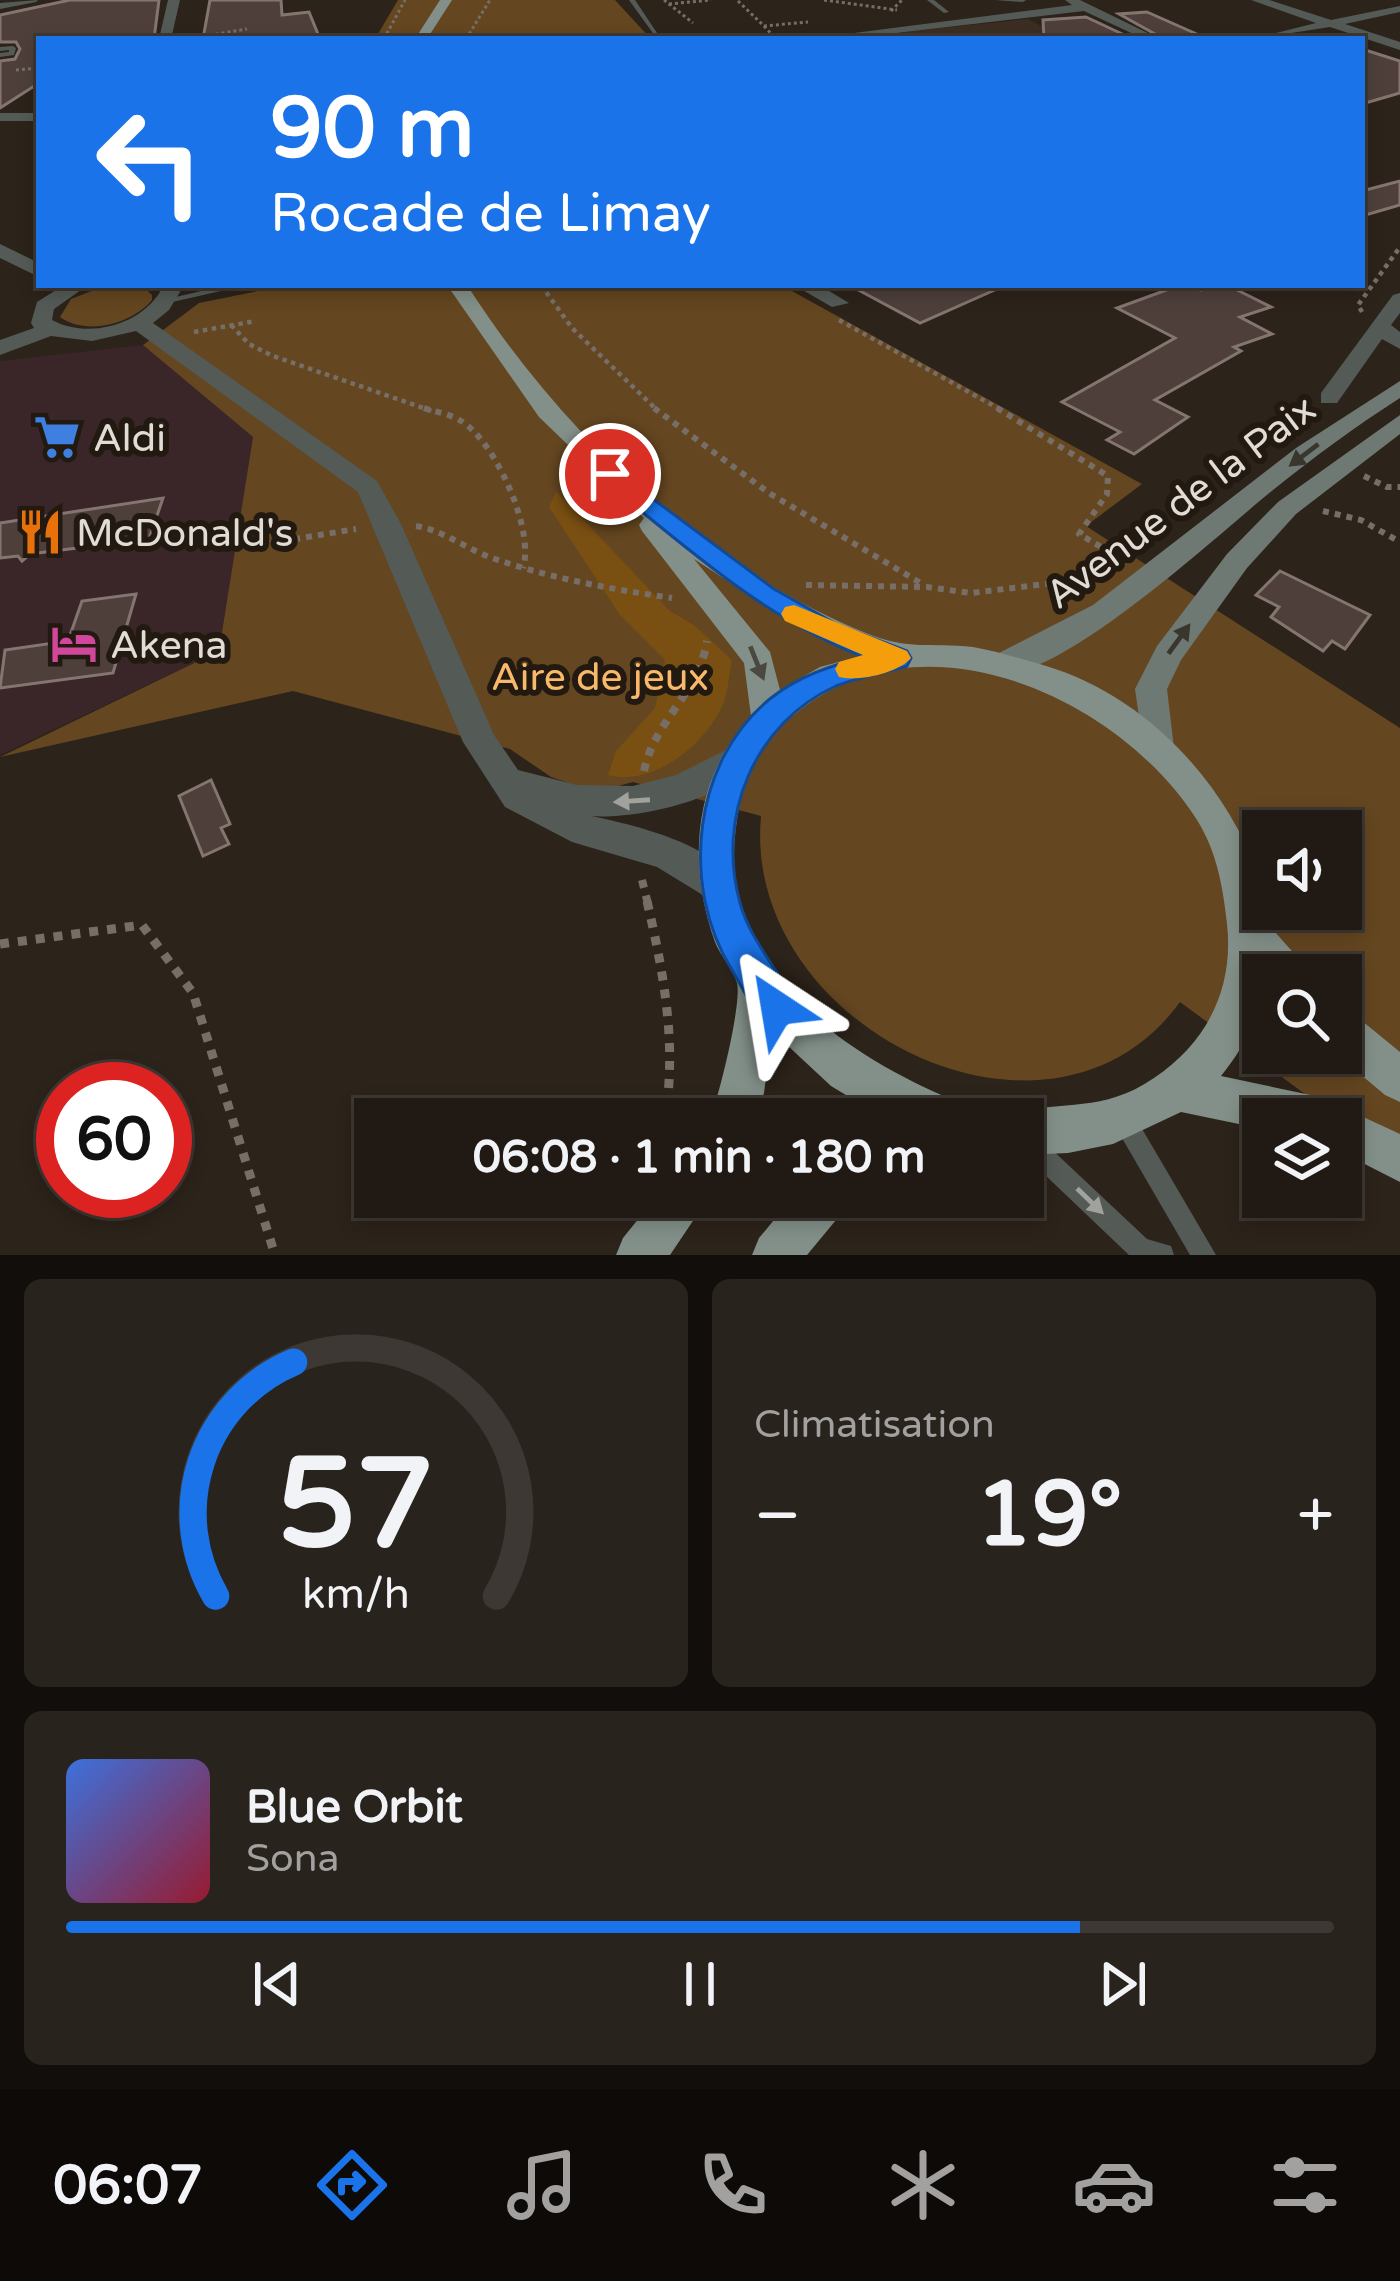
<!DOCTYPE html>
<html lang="fr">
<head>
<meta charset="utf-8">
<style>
	:root { --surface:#211a14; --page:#29231d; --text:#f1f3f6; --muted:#a2a1a0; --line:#3e3834; --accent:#1a73e8 }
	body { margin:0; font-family:"Varela Round",sans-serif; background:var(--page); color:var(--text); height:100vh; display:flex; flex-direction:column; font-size:45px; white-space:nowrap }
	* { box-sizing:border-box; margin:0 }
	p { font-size:39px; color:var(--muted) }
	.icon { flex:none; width:66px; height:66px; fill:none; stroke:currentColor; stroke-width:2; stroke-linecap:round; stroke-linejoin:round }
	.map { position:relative; height:1255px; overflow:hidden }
	.side { display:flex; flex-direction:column; gap:24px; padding:24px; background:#120e0b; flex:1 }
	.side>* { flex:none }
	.banner { position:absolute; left:36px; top:36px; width:1329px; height:252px; border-radius:0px; box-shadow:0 6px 18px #0003,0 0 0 3px var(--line); background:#1a73e8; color:#fff; overflow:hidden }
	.tools { position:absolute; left:1242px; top:810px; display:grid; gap:24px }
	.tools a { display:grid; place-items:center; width:120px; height:120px; border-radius:0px; background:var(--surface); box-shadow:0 6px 18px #0003,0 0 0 3px var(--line); font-size:60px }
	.speed { position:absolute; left:36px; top:1062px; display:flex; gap:24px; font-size:60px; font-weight:700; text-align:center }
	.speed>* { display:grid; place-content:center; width:156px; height:156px; border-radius:50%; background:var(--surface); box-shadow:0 6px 18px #0003,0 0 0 3px var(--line); line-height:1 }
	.speed .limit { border:18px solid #d22; background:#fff; color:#111 }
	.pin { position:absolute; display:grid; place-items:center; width:102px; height:102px; color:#fff; margin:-51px; border:6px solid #fff; border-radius:50%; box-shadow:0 3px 12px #0007 }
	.me { position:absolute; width:132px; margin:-66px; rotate:327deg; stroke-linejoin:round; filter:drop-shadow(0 0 9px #0008) }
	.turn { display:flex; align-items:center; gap:42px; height:252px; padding:0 36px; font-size:54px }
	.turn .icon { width:156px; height:156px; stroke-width:2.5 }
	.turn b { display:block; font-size:84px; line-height:102px }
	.big { font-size:90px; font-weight:700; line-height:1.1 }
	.side .widget { flex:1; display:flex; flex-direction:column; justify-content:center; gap:18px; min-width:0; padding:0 42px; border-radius:18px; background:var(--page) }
	.side .dial { align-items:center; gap:0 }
	.dial svg { height:312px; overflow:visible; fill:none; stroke:var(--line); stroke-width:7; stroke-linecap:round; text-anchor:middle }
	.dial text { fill:var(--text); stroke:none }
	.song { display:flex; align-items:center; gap:36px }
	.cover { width:144px; height:144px; border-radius:18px; background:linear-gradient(135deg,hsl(220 70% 55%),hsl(350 70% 35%)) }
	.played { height:12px; border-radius:6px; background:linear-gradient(90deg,var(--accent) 80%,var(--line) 80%) }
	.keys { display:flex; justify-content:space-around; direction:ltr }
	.heat { display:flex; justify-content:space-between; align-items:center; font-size:66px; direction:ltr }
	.side .tiles { flex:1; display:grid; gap:24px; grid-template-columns:1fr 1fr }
	.widget:last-child { grid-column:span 2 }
	.trip { position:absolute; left:354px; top:1098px; width:690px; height:120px; border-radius:0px; background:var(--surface); box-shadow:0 6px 18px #0003,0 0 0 3px var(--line); font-weight:700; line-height:120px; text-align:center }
	.tabs { display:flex; height:192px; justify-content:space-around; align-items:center; background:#0d0a08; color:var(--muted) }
	.tabs .icon { width:84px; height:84px }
	.tabs .on { color:var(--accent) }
	.tabs b { font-size:54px; color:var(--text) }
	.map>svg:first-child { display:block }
	.commercial { fill:#3a2629 }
	.education { fill:#3b2d22 }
	.green { fill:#644620; fill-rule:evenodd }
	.forest { fill:#794f12 }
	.building { fill:#4e3f3b; stroke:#857571; stroke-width:3 }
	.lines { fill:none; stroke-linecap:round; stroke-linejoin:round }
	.path-far4 { stroke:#776f67; stroke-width:3; stroke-dasharray:3 3; stroke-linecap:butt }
	.path-far3 { stroke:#776f67; stroke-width:4.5; stroke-dasharray:4.5 4.5; stroke-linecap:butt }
	.path-far2 { stroke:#776f67; stroke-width:6; stroke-dasharray:6 6; stroke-linecap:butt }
	.path-far1 { stroke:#776f67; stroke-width:8; stroke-dasharray:8 8; stroke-linecap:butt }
	.path { stroke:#776f67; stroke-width:9; stroke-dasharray:9 9; stroke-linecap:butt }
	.lane { fill:#545b57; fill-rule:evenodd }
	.street { fill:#545b57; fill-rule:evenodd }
	.secondary { fill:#6f7973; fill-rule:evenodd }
	.primary { fill:#839089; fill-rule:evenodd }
	.oneway { fill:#39362e }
	.oneway2 { fill:#494941 }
	.oneway3 { fill:#a2a29d }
	.route { fill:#1a73e8; stroke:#114b97; stroke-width:3 }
	.slow { fill:#f59e0b }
	.labels { text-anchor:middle; stroke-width:12; stroke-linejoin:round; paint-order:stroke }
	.poi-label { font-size:39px; fill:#e2dcd6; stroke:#221a11; text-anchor:start }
	.street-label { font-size:39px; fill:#e2dcd6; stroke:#221a11 }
	.park-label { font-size:39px; fill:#f9b96a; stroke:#221a11 }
</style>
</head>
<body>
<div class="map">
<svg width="1400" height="1255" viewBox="0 0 1400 1255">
	<rect width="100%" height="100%" fill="#2c231a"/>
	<polygon class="commercial" points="143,345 253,437 219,651 0,755 0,361"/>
	<polygon class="education" points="1028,19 1066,39 916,39 904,32"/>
	<g class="green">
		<polygon points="398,0 615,0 651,39 375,39"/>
		<path d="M107 285 142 286 152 295V300C132 324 86 336 60 317L71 299Z"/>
		<path d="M264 285H781L1142 484 1086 526 1400 728V1164L1180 1002C1050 1181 741 1026 761 816L633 782 595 792 551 777 510 749 293 691 0 757 219 651 253 437 143 345 199 303 263 290ZM1263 831H1341V909H1263ZM1263 975H1341V1053H1263Z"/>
	</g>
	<path class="forest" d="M556 491 670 611 694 625 732 660C729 675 728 694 722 707 703 746 653 787 608 775L616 751 655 708 665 660 620 615 549 507Z"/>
	<g class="building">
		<polygon points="70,0 159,0 154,39 39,39 39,83 0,108 0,61 15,59 20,49 16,42 0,42 0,15"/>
		<polygon points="210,0 281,0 282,15 309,12 320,39 203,39"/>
		<polygon points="1147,12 1208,39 1164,39 1119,14"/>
		<polygon points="1086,17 1133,39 1044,39 1043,20"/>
		<polygon points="1362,49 1400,61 1400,93 1362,104"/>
		<polygon points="1400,181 1400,205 1362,216 1362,191"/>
		<polygon points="849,285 1006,285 920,323"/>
		<polygon points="1180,285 1201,290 1227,285 1271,307 1240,317 1272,334 1234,347 1241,351 1155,400 1188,417 1134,454 1107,440 1120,432 1062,402 1175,338 1117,308"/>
		<polygon points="163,498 149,539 30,554 22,561 18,556 0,558 0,523"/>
		<polygon points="1280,571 1370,615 1345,649 1332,641 1323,651 1271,617 1279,607 1256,595"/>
		<polygon points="136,594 113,673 0,688 5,650 68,641 82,601"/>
		<polygon points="211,780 230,824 221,828 229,844 203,856 179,796"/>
	</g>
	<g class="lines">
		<g class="path-far4">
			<polyline points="664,0 693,23"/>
			<polyline points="824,0 897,10"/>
			<polyline points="738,1 764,26 808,22"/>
			<polyline points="669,4 711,0"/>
			<polyline points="891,11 902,0"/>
			<polyline points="764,26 776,39"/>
			<polyline points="186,39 247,29"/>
			<polyline points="384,39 405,0"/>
			<polyline points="466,39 490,0"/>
			<polyline points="733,39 772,36"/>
			<polyline points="16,70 39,68"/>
		</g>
		<g class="path-far3">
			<polyline points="541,285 572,328 658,411"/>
			<polyline points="1362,312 1358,305 1400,247"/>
			<polyline points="839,320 1003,411"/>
			<polyline points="231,325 249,344 273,356 432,411"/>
			<polyline points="194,332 256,321"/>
		</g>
		<g class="path-far2">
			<path d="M424 408C435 412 451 414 461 421 495 441 535 530 523 568"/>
			<polyline points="654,408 769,493 924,585"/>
			<polyline points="997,408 1108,476 1107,494 1079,534 1120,558"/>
			<polyline points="1364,476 1387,487 1400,487"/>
			<polyline points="1323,511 1361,520 1400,542"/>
			<path d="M416 526C443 530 468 550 495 559 554 579 611 589 672 598"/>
			<polyline points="235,549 356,529"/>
			<polyline points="806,585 927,587 971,593 1046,584 1124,560"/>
		</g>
		<g class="path-far1">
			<path d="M644 771C654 721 699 693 707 641"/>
			<polyline points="642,880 648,904"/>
		</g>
		<g class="path">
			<path d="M647 901C664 975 677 1043 665 1119"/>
			<polyline points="0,944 142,925 193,993 275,1255"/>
		</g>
		<g class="lane">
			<polygon points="629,0 635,0 659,36 655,36"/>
			<polygon points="927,0 934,0 949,12 944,13"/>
			<polygon points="995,0 1026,0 1023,2"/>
			<polygon points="13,46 16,48 14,55 0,57 0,53 9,52 9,50 0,51 0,47"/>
			<polygon points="227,285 247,285 168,303 163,300"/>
			<polygon points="1123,1107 1131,1110 1216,1255 1190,1255 1115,1126 1112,1118 1115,1110"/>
			<polygon points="1023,1127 1031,1130 1147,1239 1171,1246 1174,1255 1129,1255 1023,1154"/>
		</g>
		<g class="street">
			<polygon points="38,0 36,2 0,9 0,3"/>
			<polygon points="168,0 180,0 171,39 159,39"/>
			<polygon points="1065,0 1080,0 1160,39 1144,39 1084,11 845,39 807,39 1072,5"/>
			<polygon points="1251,0 1269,0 1331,20 1400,6 1400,12 1345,24 1400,42 1400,50 1330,27 1252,39 1316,23"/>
			<polygon points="0,113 37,113 39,121 0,121"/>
			<polygon points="0,244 39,263 39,277 0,258"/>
			<path d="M64 285H88L54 309 52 320C87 339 139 326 160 292L157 285H177L180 292 169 310 153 323 377 481 401 524 494 735 518 770 577 785 633 786 676 775 738 744 750 748 755 758C734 799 634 820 591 816 634 825 718 844 738 888L732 900 719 905 657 867 572 842 505 807 463 742 358 492 136 331 92 341 51 336 0 355V340L34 328 31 323 37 302Z"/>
			<polygon points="794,285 819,285 849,303 832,307"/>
			<polygon points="1400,293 1400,313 1391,325 1400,332 1400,349 1382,339 1337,403 1321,403 1321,393 1393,295"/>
		</g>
		<g class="secondary">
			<path d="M1400 381V398C1356 426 1314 457 1273 490 1224 529 1050 692 991 673L986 665 991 657 1093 605 1296 448Z"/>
			<polygon points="1400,415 1400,434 1296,514 1247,568 1181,660 1167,689 1174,748 1169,758 1157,762 1145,758 1135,689 1157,646 1227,554 1278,502"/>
		</g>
		<g class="primary">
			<polygon points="440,0 452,0 427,39 415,39"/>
			<path d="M447 285H467C562 433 700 565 866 633 909 651 930 642 973 647 996 651 1021 659 1043 665 1143 694 1222 778 1258 873 1263 887 1259 906 1265 917 1276 938 1298 952 1308 975H1263C1263 1012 1244 1048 1221 1076L1320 1097 1400 1134V1182L1341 1152V1119H1263V1129L1181 1112 1113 1144 1068 1153 1023 1155V1119L1007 1117C1057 1097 1099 1116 1154 1078 1208 1042 1234 987 1227 924 1223 887 1217 852 1197 820 1121 700 931 612 804 707 771 731 748 763 740 803 734 833 731 863 738 893 762 1001 866 1064 960 1103L966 1119 879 1115 831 1086 772 1031 764 1093 754 1119H710C719 1096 742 1004 737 983 733 969 720 955 715 942 687 863 693 779 751 716L744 663 642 531 639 525 644 518 539 417ZM694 559 791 622 861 656 820 667 780 690 770 652Z"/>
			<polygon points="1341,1010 1356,1016 1400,1052 1400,1102 1385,1095 1335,1053 1341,1053"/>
			<polygon points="656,1197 709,1197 670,1255 616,1255 623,1238"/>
			<polygon points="793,1197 847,1197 841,1214 807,1255 752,1255 759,1238"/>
		</g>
	</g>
	<defs><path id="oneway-solid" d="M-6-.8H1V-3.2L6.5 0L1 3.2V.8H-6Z" transform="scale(3)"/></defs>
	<g class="oneway">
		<use href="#oneway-solid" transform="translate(1304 455) rotate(143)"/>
		<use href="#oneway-solid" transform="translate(1179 639) rotate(-54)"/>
	</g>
	<use class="oneway2" href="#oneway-solid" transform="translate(757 663) rotate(68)"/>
	<g class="oneway3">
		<use href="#oneway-solid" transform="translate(632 801) rotate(176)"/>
		<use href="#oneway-solid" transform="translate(1090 1201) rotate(44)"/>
	</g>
	<path class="route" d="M610 467 774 589 838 625 907 651 911 658 907 666C884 673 858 677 836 686 754 723 716 817 740 903 751 943 781 971 796 1008L791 1021 777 1027C755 1018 744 990 732 970 680 887 692 761 771 698 799 676 830 666 864 657 763 618 685 546 602 479V469Z"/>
	<path class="slow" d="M794 605 907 651 911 658C899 673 858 682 839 677L835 669 839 662 863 655 785 621 781 614 785 607Z"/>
	<defs>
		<g id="supermarket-bare" transform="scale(3.6)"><path d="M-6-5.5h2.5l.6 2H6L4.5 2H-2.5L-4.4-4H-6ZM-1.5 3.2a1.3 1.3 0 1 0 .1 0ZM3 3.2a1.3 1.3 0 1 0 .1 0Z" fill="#3f7fe0" stroke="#221a11" stroke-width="2.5" paint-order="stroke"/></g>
		<g id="restaurant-bare" transform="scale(3.6)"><path d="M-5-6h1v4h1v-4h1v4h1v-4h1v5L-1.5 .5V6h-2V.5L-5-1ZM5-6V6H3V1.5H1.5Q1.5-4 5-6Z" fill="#e8710a" stroke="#221a11" stroke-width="2.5" paint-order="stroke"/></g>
		<g id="hotel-bare" transform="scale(3.6)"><path d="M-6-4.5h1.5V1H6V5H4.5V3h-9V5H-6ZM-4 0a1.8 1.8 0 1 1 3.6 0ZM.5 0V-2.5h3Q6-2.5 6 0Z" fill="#d1479c" stroke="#221a11" stroke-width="2.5" paint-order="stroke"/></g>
	</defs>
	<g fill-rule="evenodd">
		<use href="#supermarket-bare" x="57" y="437"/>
		<use href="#restaurant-bare" x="40" y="532"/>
		<use href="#hotel-bare" x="74" y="644"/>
	</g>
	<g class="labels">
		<g class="poi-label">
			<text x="93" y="451">Aldi</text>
			<text x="76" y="546">McDonald's</text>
			<text x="110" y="658">Akena</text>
		</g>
		<g class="street-label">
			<text transform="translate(1180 501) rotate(-37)" y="14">Avenue de la Paix</text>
		</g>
		<g class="park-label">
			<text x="600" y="690">Aire de jeux</text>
		</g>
	</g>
</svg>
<div class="tools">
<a><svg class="icon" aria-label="sound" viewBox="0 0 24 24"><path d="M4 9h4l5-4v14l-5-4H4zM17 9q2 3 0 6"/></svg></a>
<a><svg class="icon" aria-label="search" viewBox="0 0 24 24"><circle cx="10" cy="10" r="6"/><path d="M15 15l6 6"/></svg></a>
<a><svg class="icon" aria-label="layers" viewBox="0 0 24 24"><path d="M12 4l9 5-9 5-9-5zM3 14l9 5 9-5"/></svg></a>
</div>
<div class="speed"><div class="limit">60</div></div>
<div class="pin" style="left:610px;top:474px;background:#d93025"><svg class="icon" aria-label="arrive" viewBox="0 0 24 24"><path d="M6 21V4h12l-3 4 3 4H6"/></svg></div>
<svg class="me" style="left:777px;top:1008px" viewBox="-20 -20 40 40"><path d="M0-17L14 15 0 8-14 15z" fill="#1a73e8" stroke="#fff" stroke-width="4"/></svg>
<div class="trip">06:08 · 1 min · 180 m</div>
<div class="banner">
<div class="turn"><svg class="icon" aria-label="left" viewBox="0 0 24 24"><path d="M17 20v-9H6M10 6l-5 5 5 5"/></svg><div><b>90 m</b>Rocade de Limay</div></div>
</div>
</div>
<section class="side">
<div class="tiles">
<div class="widget dial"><svg viewBox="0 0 100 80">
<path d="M14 69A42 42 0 1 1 86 69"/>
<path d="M14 69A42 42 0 0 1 34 9" stroke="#1a73e8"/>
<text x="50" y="56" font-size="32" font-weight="700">57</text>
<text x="50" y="72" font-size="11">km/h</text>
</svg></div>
<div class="widget"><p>Climatisation</p>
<div class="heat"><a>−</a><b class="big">19°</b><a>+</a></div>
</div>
<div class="widget">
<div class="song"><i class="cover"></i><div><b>Blue Orbit</b><p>Sona</p></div></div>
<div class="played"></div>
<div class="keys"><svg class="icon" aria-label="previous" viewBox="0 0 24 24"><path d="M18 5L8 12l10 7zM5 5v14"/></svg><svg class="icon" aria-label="pause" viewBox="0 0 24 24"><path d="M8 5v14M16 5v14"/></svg><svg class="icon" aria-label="next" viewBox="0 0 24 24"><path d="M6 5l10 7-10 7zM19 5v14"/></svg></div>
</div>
</div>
</section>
<nav class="tabs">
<b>06:07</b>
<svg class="icon on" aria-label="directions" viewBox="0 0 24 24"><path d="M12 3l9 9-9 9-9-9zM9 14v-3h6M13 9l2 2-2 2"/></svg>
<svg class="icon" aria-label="music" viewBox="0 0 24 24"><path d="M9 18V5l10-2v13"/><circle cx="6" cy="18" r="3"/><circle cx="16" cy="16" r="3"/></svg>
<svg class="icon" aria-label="phone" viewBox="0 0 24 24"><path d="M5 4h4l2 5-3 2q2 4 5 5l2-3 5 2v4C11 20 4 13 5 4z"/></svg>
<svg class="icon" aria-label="climate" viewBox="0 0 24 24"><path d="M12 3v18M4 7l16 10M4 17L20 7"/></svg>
<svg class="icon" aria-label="car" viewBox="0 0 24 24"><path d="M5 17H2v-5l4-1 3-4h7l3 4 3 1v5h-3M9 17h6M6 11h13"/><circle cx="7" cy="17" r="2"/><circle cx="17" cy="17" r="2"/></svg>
<svg class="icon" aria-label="filters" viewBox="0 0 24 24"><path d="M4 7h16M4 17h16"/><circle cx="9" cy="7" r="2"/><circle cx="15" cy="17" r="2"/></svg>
</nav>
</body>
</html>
